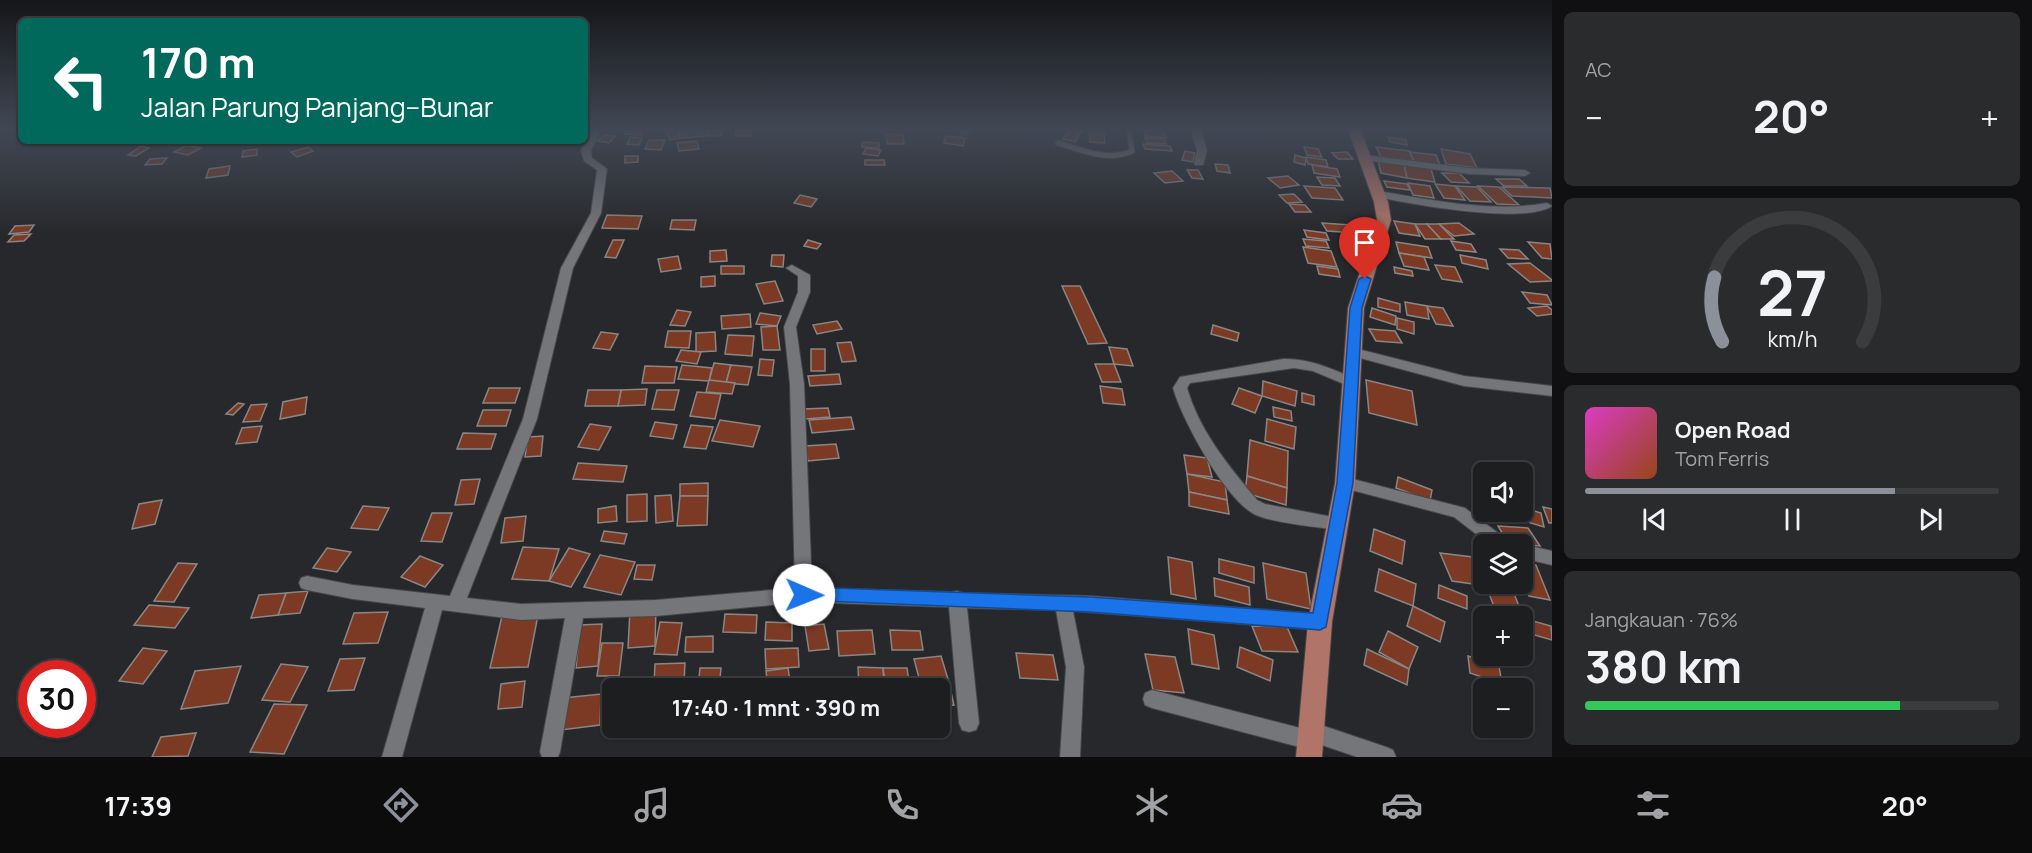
<!DOCTYPE html>
<html lang="id">
<head>
<meta charset="utf-8">
<style>
	:root { --surface:#1d1e20; --page:#2a2b2d; --text:#f1f3f6; --muted:#a0a2a5; --line:#3b3c3e; --accent:#8c9099 }
	body { margin:0; font-family:Manrope,sans-serif; background:var(--page); color:var(--text); height:100vh; display:flex; flex-direction:column; font-size:22px; white-space:nowrap }
	* { box-sizing:border-box; margin:0 }
	p { font-size:20px; color:var(--muted) }
	.icon { flex:none; width:33px; height:33px; fill:none; stroke:currentColor; stroke-width:2; stroke-linecap:round; stroke-linejoin:round }
	.map { position:relative; flex:1; overflow:hidden }
	.drawer { display:flex; flex-direction:column; gap:12px; padding:12px; background:#101012; width:480px }
	.drawer>* { flex:none }
	.guide { position:absolute; left:18px; top:18px; width:570px; height:126px; border-radius:9px; box-shadow:0 2px 4px #0004,0 0 0 2px var(--line); background:#00695c; color:#fff; overflow:hidden }
	.buttons { position:absolute; left:1473px; top:462px; display:grid; gap:12px }
	.buttons a { display:grid; place-items:center; width:60px; height:60px; border-radius:9px; background:var(--surface); box-shadow:0 2px 4px #0004,0 0 0 2px var(--line); font-size:30px }
	.speed { position:absolute; left:18px; top:660px; display:flex; gap:12px; font-size:30px; font-weight:700; text-align:center }
	.speed>* { display:grid; place-content:center; width:78px; height:78px; border-radius:50%; background:var(--surface); box-shadow:0 2px 4px #0004,0 0 0 2px var(--line); line-height:1 }
	.speed .limit { border:9px solid #d22; background:#fff; color:#111 }
	.pin { position:absolute; display:grid; place-items:center; width:51px; height:51px; color:#fff; margin:-62px -26px; border-radius:50% 50% 50% 0; rotate:-45deg; box-shadow:0 0 6px #0007 }
	.pin .icon { rotate:45deg }
	.me { position:absolute; width:66px; margin:-33px; rotate:91deg; stroke-linejoin:round; filter:drop-shadow(0 0 4px #0008) }
	.turn { display:flex; align-items:center; gap:21px; height:126px; padding:0 24px; font-size:27px }
	.turn .icon { width:78px; height:78px; stroke-width:2.5 }
	.turn b { display:block; font-size:42px; line-height:51px }
	.big { font-size:45px; font-weight:700; line-height:1.1 }
	.drawer .tile { flex:1; display:flex; flex-direction:column; justify-content:center; gap:9px; min-width:0; padding:0 21px; border-radius:9px; background:var(--page) }
	.drawer .dial { align-items:center; gap:0 }
	.dial svg { height:156px; overflow:visible; fill:none; stroke:var(--line); stroke-width:7; stroke-linecap:round; text-anchor:middle }
	.dial text { fill:var(--text); stroke:none }
	.song { display:flex; align-items:center; gap:18px }
	.cover { width:72px; height:72px; border-radius:9px; background:linear-gradient(135deg,hsl(310 70% 55%),hsl(20 70% 35%)) }
	.played { height:6px; border-radius:3px; background:linear-gradient(90deg,var(--accent) 75%,var(--line) 75%) }
	.keys { display:flex; justify-content:space-around; direction:ltr }
	.heat { display:flex; justify-content:space-between; align-items:center; font-size:33px; direction:ltr }
	.charge { height:9px; border-radius:4px; background:linear-gradient(90deg,#34c759 76%,var(--line) 0) }
	.trip { position:absolute; left:602px; top:678px; width:348px; height:60px; border-radius:9px; background:var(--surface); box-shadow:0 2px 4px #0004,0 0 0 2px var(--line); font-weight:700; line-height:60px; text-align:center }
	.dock { display:flex; height:96px; justify-content:space-around; align-items:center; background:#0c0c0d; color:var(--muted) }
	.dock .icon { width:42px; height:42px }
	.dock .selected { color:var(--accent) }
	.dock b { font-size:27px; color:var(--text) }
	main { display:flex; flex:1; min-height:0 }
	.map>svg:first-child { display:block }
	.building { fill:#7c3a24; stroke:#8a8685; stroke-width:1.5 }
	.lines { fill:none; stroke-linecap:round; stroke-linejoin:round }
	.lane-casing { stroke:#464748; stroke-width:7 }
	.street-casing { stroke:#464748; stroke-width:2 }
	.primary-casing { stroke:#464748; stroke-width:2 }
	.path { stroke:#707173; stroke-width:2; stroke-dasharray:4 2; stroke-linecap:butt }
	.lane { stroke:#75767a; stroke-width:5 }
	.street { fill:#75767a; fill-rule:evenodd }
	.primary { fill:#b07568; fill-rule:evenodd }
	.route { fill:#1a73e8; stroke:#114b97; stroke-width:1.5 }
</style>
</head>
<body>
<main>
<div class="map">
<svg width="1552" height="757" viewBox="0 0 1552 757">
	<rect width="100%" height="100%" fill="#27282b"/>
	<g class="building">
		<polygon points="627,129 644,129 641,135 624,134"/>
		<polygon points="705,129 707,136 681,138 679,131"/>
		<polygon points="708,129 722,129 721,136 707,136"/>
		<polygon points="735,129 750,129 751,136 736,136"/>
		<polygon points="1070,129 1082,131 1075,142 1063,139"/>
		<polygon points="1143,129 1163,129 1166,138 1145,136"/>
		<polygon points="676,130 681,138 670,140 665,131"/>
		<polygon points="1089,131 1104,133 1105,143 1090,142"/>
		<polygon points="886,134 903,135 904,144 887,144"/>
		<polygon points="604,135 615,136 609,143 598,141"/>
		<polygon points="946,136 965,138 963,146 944,143"/>
		<polygon points="630,137 642,138 639,145 627,144"/>
		<polygon points="1388,137 1406,140 1407,145 1390,142"/>
		<polygon points="1145,138 1164,139 1166,144 1147,143"/>
		<polygon points="649,140 665,140 661,150 645,149"/>
		<polygon points="697,141 699,149 679,151 677,143"/>
		<polygon points="862,142 879,143 879,148 862,147"/>
		<polygon points="1143,144 1170,146 1172,151 1145,149"/>
		<polygon points="187,145 201,148 188,155 174,152"/>
		<polygon points="141,146 149,148 136,156 128,155"/>
		<polygon points="308,147 313,151 297,157 291,152"/>
		<polygon points="1304,147 1318,149 1322,157 1307,155"/>
		<polygon points="1376,147 1409,151 1414,161 1381,157"/>
		<polygon points="866,148 881,150 878,156 863,154"/>
		<polygon points="257,149 257,155 242,157 243,151"/>
		<polygon points="1441,149 1470,154 1477,168 1446,164"/>
		<polygon points="1185,151 1195,153 1193,162 1182,160"/>
		<polygon points="1347,152 1353,159 1338,159 1332,153"/>
		<polygon points="1410,152 1436,155 1440,165 1414,161"/>
		<polygon points="1295,155 1306,158 1305,165 1294,162"/>
		<polygon points="625,156 638,156 638,162 625,163"/>
		<polygon points="1306,157 1326,160 1328,167 1308,164"/>
		<polygon points="167,158 162,164 145,165 150,159"/>
		<polygon points="865,160 884,160 885,165 865,165"/>
		<polygon points="1378,160 1404,164 1407,178 1381,173"/>
		<polygon points="1215,164 1228,165 1230,173 1217,171"/>
		<polygon points="1404,164 1431,169 1435,182 1407,178"/>
		<polygon points="1312,165 1337,169 1340,177 1314,173"/>
		<polygon points="230,166 228,175 206,178 209,169"/>
		<polygon points="1187,170 1198,170 1203,179 1192,178"/>
		<polygon points="1172,171 1183,181 1165,183 1154,173"/>
		<polygon points="1442,173 1459,173 1469,183 1451,182"/>
		<polygon points="1288,176 1299,185 1280,188 1268,178"/>
		<polygon points="1317,177 1335,178 1340,186 1322,185"/>
		<polygon points="1496,179 1519,179 1527,186 1504,186"/>
		<polygon points="1384,181 1407,184 1410,190 1387,187"/>
		<polygon points="1408,183 1430,186 1434,198 1413,195"/>
		<polygon points="1435,184 1455,186 1465,200 1444,198"/>
		<polygon points="1304,186 1335,188 1343,200 1312,198"/>
		<polygon points="1456,186 1477,187 1491,202 1470,201"/>
		<polygon points="1478,186 1499,187 1519,205 1497,204"/>
		<polygon points="1502,187 1550,188 1552,198 1512,196"/>
		<polygon points="1294,194 1302,202 1287,203 1279,195"/>
		<polygon points="800,195 817,199 811,207 794,203"/>
		<polygon points="1289,204 1305,205 1311,212 1295,212"/>
		<polygon points="607,215 642,216 638,229 602,228"/>
		<polygon points="672,220 696,220 694,230 670,229"/>
		<polygon points="1394,221 1415,224 1420,236 1399,233"/>
		<polygon points="1322,223 1351,225 1356,233 1327,231"/>
		<polygon points="1459,223 1474,234 1454,236 1439,224"/>
		<polygon points="1415,224 1427,224 1441,239 1425,239"/>
		<polygon points="1427,224 1439,224 1454,239 1441,239"/>
		<polygon points="34,225 29,232 9,234 15,226"/>
		<polygon points="1304,230 1326,233 1329,240 1307,237"/>
		<polygon points="31,234 24,241 8,242 14,235"/>
		<polygon points="1303,239 1326,241 1329,248 1306,246"/>
		<polygon points="613,240 624,240 616,258 605,257"/>
		<polygon points="808,240 821,244 817,249 804,246"/>
		<polygon points="1451,241 1471,244 1476,252 1456,250"/>
		<polygon points="1396,242 1428,247 1432,258 1399,253"/>
		<polygon points="1528,242 1550,244 1552,259 1542,258"/>
		<polygon points="1303,247 1331,251 1337,267 1308,263"/>
		<polygon points="1500,249 1519,250 1528,259 1508,258"/>
		<polygon points="726,250 727,261 710,262 710,251"/>
		<polygon points="1399,253 1424,257 1429,270 1404,266"/>
		<polygon points="772,255 784,255 783,267 771,266"/>
		<polygon points="1460,255 1486,260 1488,269 1462,263"/>
		<polygon points="678,256 681,269 661,272 658,259"/>
		<polygon points="1530,263 1552,280 1552,281 1530,282 1508,264"/>
		<polygon points="1435,265 1455,267 1462,282 1442,279"/>
		<rect x="721" y="266" width="23" height="8"/>
		<polygon points="1317,266 1338,269 1340,277 1319,274"/>
		<polygon points="1394,267 1412,271 1413,276 1395,273"/>
		<polygon points="715,276 715,286 701,287 701,277"/>
		<polygon points="775,281 783,301 764,304 756,284"/>
		<polygon points="1062,286 1080,286 1107,343 1088,344"/>
		<polygon points="1522,292 1547,295 1552,305 1530,303"/>
		<polygon points="1378,298 1400,304 1400,312 1378,307"/>
		<polygon points="1405,302 1427,306 1429,319 1407,315"/>
		<polygon points="1427,306 1443,308 1453,326 1436,324"/>
		<polygon points="1547,306 1552,310 1552,314 1537,316 1528,308"/>
		<polygon points="1372,308 1396,316 1395,325 1370,317"/>
		<polygon points="677,310 691,312 685,326 670,325"/>
		<polygon points="760,313 781,316 777,326 756,324"/>
		<polygon points="750,314 751,327 722,329 721,316"/>
		<polygon points="1397,318 1414,322 1414,334 1397,329"/>
		<polygon points="837,321 842,329 817,334 813,325"/>
		<polygon points="1213,325 1239,333 1237,341 1211,334"/>
		<polygon points="777,326 780,350 763,350 761,327"/>
		<polygon points="1369,329 1395,331 1402,343 1376,341"/>
		<polygon points="668,331 691,331 689,348 665,347"/>
		<polygon points="601,332 618,334 610,350 593,348"/>
		<polygon points="715,332 716,351 696,352 696,333"/>
		<polygon points="728,335 754,336 752,356 725,354"/>
		<polygon points="851,342 856,361 842,362 837,343"/>
		<polygon points="1109,347 1127,349 1133,366 1114,364"/>
		<rect x="811" y="349" width="14" height="22"/>
		<polygon points="681,350 701,352 697,364 676,361"/>
		<polygon points="760,359 774,360 772,376 758,375"/>
		<polygon points="714,363 731,365 726,383 709,381"/>
		<polygon points="1095,364 1114,364 1121,382 1102,382"/>
		<polygon points="682,365 712,368 709,381 678,379"/>
		<polygon points="731,365 752,367 748,385 726,383"/>
		<polygon points="645,366 677,367 674,383 642,383"/>
		<polygon points="839,374 841,384 810,386 808,376"/>
		<polygon points="709,380 735,383 732,394 706,392"/>
		<polygon points="1366,380 1412,391 1417,425 1369,413"/>
		<polygon points="1263,381 1297,391 1295,406 1262,396"/>
		<polygon points="1100,386 1122,389 1125,405 1103,403"/>
		<polygon points="489,388 520,388 515,403 483,403"/>
		<polygon points="1239,388 1262,396 1255,413 1232,404"/>
		<polygon points="647,389 645,405 618,406 621,390"/>
		<polygon points="588,390 621,390 618,406 585,406"/>
		<polygon points="657,390 679,390 674,410 652,409"/>
		<polygon points="697,392 721,394 715,419 690,416"/>
		<polygon points="1302,393 1314,396 1314,405 1302,402"/>
		<polygon points="307,397 305,414 280,419 283,402"/>
		<polygon points="238,403 244,404 233,415 226,414"/>
		<polygon points="267,404 260,421 243,422 251,405"/>
		<polygon points="1273,407 1291,411 1292,421 1274,417"/>
		<polygon points="828,408 830,417 805,419 803,409"/>
		<polygon points="483,410 511,410 506,426 477,426"/>
		<polygon points="851,417 854,429 812,433 809,420"/>
		<polygon points="1267,419 1296,427 1294,449 1265,441"/>
		<polygon points="720,420 760,426 753,447 712,441"/>
		<polygon points="655,422 677,425 673,439 650,436"/>
		<polygon points="590,424 611,427 599,450 578,447"/>
		<polygon points="691,425 713,427 706,449 684,447"/>
		<polygon points="262,426 257,442 236,444 242,428"/>
		<polygon points="463,433 496,434 491,449 457,449"/>
		<polygon points="543,436 541,456 525,457 528,437"/>
		<polygon points="1250,440 1288,451 1287,488 1247,476"/>
		<polygon points="836,444 839,458 808,461 805,446"/>
		<polygon points="1184,455 1207,458 1212,477 1187,474"/>
		<polygon points="578,463 627,466 623,482 573,479"/>
		<polygon points="1187,474 1225,482 1227,500 1189,492"/>
		<polygon points="1247,476 1287,488 1286,505 1245,493"/>
		<polygon points="1398,477 1432,490 1430,501 1396,488"/>
		<polygon points="480,479 474,504 455,505 461,480"/>
		<polygon points="708,483 708,496 680,496 680,484"/>
		<polygon points="1189,492 1227,500 1229,514 1189,506"/>
		<polygon points="647,494 647,521 627,522 627,495"/>
		<polygon points="671,495 673,521 656,523 655,496"/>
		<polygon points="680,496 708,496 707,525 677,526"/>
		<polygon points="162,500 155,524 132,529 139,504"/>
		<polygon points="363,506 389,508 378,530 351,528"/>
		<polygon points="616,506 617,521 598,523 598,509"/>
		<polygon points="1522,507 1541,513 1544,527 1504,515 1504,512 1522,512"/>
		<polygon points="1543,507 1552,509 1552,523 1549,523"/>
		<polygon points="432,513 452,513 442,542 421,541"/>
		<polygon points="526,516 523,541 501,543 505,518"/>
		<polygon points="1498,526 1528,528 1540,546 1509,544"/>
		<polygon points="1374,529 1405,541 1402,564 1370,551"/>
		<polygon points="604,531 627,534 624,544 601,541"/>
		<polygon points="523,547 559,549 549,581 512,579"/>
		<polygon points="327,548 351,552 337,572 313,568"/>
		<polygon points="569,548 590,554 571,587 549,581"/>
		<polygon points="1440,553 1473,557 1484,578 1484,584 1487,586 1452,581"/>
		<polygon points="600,555 635,562 621,595 584,587"/>
		<polygon points="420,556 443,565 425,587 401,577"/>
		<polygon points="1168,557 1192,562 1196,599 1171,594"/>
		<polygon points="1219,559 1254,567 1254,583 1219,573"/>
		<polygon points="1522,561 1536,565 1550,600 1529,596 1522,579"/>
		<polygon points="178,563 197,564 174,602 154,601"/>
		<polygon points="1263,563 1306,573 1311,609 1267,599"/>
		<polygon points="637,565 655,565 652,580 634,579"/>
		<polygon points="1379,569 1416,584 1413,606 1375,591"/>
		<polygon points="1214,578 1249,587 1250,605 1215,596"/>
		<polygon points="1439,585 1467,596 1467,609 1438,598"/>
		<polygon points="1486,586 1513,591 1524,619 1522,616 1497,614"/>
		<polygon points="308,591 300,613 278,615 286,593"/>
		<polygon points="286,593 278,615 251,618 259,595"/>
		<polygon points="149,605 189,608 175,628 134,625"/>
		<polygon points="1413,606 1445,622 1440,642 1407,626"/>
		<polygon points="656,608 655,646 628,648 630,610"/>
		<polygon points="388,612 378,643 343,644 354,613"/>
		<polygon points="725,614 757,615 756,633 723,632"/>
		<polygon points="538,615 528,667 490,668 502,616"/>
		<polygon points="1522,618 1551,626 1552,640 1524,632"/>
		<polygon points="660,622 682,623 677,655 654,654"/>
		<polygon points="766,622 792,623 792,641 765,640"/>
		<polygon points="602,624 598,666 576,668 580,625"/>
		<polygon points="824,624 829,649 809,651 805,626"/>
		<polygon points="1252,626 1287,627 1298,652 1262,651"/>
		<polygon points="1188,629 1214,635 1219,669 1192,664"/>
		<polygon points="872,630 875,654 839,656 837,631"/>
		<polygon points="890,630 920,631 923,650 892,650"/>
		<polygon points="1388,631 1418,647 1409,669 1379,652"/>
		<polygon points="713,636 713,652 685,652 686,637"/>
		<polygon points="602,643 623,643 619,676 597,676"/>
		<polygon points="1240,647 1273,660 1270,681 1237,667"/>
		<polygon points="143,648 167,651 143,684 119,681"/>
		<polygon points="798,648 799,667 766,669 765,649"/>
		<polygon points="1367,649 1409,669 1407,685 1364,665"/>
		<polygon points="1016,653 1053,655 1058,680 1020,678"/>
		<polygon points="1145,654 1175,657 1184,693 1153,690"/>
		<polygon points="941,656 948,679 920,682 914,659"/>
		<polygon points="1468,656 1499,666 1502,684 1470,673"/>
		<polygon points="365,658 354,690 328,691 340,659"/>
		<polygon points="685,663 684,683 654,684 655,664"/>
		<polygon points="281,664 308,667 290,702 262,700"/>
		<polygon points="241,666 228,703 181,709 195,671"/>
		<polygon points="858,667 883,668 884,688 859,688"/>
		<polygon points="700,668 721,668 719,688 698,688"/>
		<polygon points="788,668 791,688 768,688 766,671"/>
		<polygon points="883,668 907,668 910,688 886,688"/>
		<polygon points="948,679 954,705 939,707 939,688 921,688 920,682"/>
		<polygon points="525,681 522,707 498,709 501,684"/>
		<polygon points="608,693 612,693 612,726 600,725"/>
		<polygon points="601,694 600,725 561,730 563,698"/>
		<polygon points="274,704 307,705 284,754 250,752"/>
		<polygon points="629,728 677,728 676,736 628,737"/>
		<polygon points="196,733 188,756 152,757 161,737"/>
	</g>
	<g class="lines">
		<g class="lane-casing">
			<path id="lane" d="M1058 143C1082 150 1108 162 1132 151L1129 129"/>
		</g>
		<g class="street-casing">
			<g id="street">
				<polygon points="593,129 602,129 591,150 592,158 607,169 601,213 573,268 537,419 467,598 521,604 656,600 795,588 790,384 784,327 798,292 798,276 786,268 792,265 810,275 810,292 796,327 804,384 812,588 952,592 957,591 962,593 1090,596 1320,614 1326,616 1329,622 1326,628 1320,630 1073,611 1084,667 1080,757 1060,757 1066,667 1056,610 967,608 979,723 976,730 969,732 962,730 959,723 949,607 804,602 656,616 583,618 560,752 558,757 542,757 540,752 565,618 521,620 442,610 402,757 382,757 425,608 353,599 307,590 301,588 299,583 301,578 307,576 353,585 450,596 523,419 561,268 591,213 597,170 584,161 581,150"/>
				<polygon points="958,129 968,129 969,134 961,136"/>
				<polygon points="1191,129 1201,129 1207,151 1203,165 1195,165 1194,163 1197,151"/>
				<polygon points="1366,155 1469,168 1525,170 1530,173 1525,176 1469,174 1363,160 1363,156"/>
				<path d="M1378 191C1434 200 1490 213 1547 203L1552 206C1524 225 1409 204 1374 196V192Z"/>
				<polygon points="1354,348 1464,376 1552,386 1552,396 1464,386 1349,355 1347,352"/>
				<path d="M1283 359C1309 358 1332 369 1356 379L1358 382 1351 387 1313 371 1294 368 1190 383 1187 388C1200 432 1228 465 1257 500L1265 504 1338 518 1344 519 1346 524 1344 529 1338 530C1317 527 1274 523 1256 515 1226 501 1182 420 1173 388L1180 377Z"/>
				<polygon points="1345,477 1465,508 1506,539 1508,544 1489,544 1454,517 1340,487 1337,483 1340,479"/>
				<polygon points="1521,544 1522,544 1552,551 1552,565 1522,558"/>
				<polygon points="1152,690 1304,729 1305,725 1312,722 1386,747 1393,750 1396,757 1357,757 1319,744 1311,750 1152,708 1145,705 1143,699 1145,693"/>
			</g>
		</g>
		<g class="primary-casing">
			<polygon id="primary" points="1348,129 1360,129 1388,202 1391,220 1364,308 1355,483 1332,622 1322,757 1296,757 1308,622 1335,483 1348,308 1377,220 1374,202"/>
		</g>
		<polyline class="path" points="331,145 366,141"/>
		<use href="#lane" class="lane"/>
		<use href="#street" class="street"/>
		<use href="#primary" class="primary"/>
	</g>
	<linearGradient id="sky" x2="0" y2="1"><stop stop-color="#151618"/><stop offset="0.55" stop-color="#414855"/><stop offset="1" stop-color="#414855" stop-opacity="0"/></linearGradient>
	<rect width="1552" height="235" fill="url(#sky)"/>
	<polygon class="route" points="1365,276 1371,279 1362,308 1353,483 1326,627 1320,630 1090,612 798,600 796,595 798,589 804,587 1090,597 1313,613 1337,483 1350,308 1359,279"/>
</svg>
<div class="buttons">
<a><svg class="icon" aria-label="sound" viewBox="0 0 24 24"><path d="M4 9h4l5-4v14l-5-4H4zM17 9q2 3 0 6"/></svg></a>
<a><svg class="icon" aria-label="layers" viewBox="0 0 24 24"><path d="M12 4l9 5-9 5-9-5zM3 14l9 5 9-5"/></svg></a>
<a>+</a>
<a>−</a>
</div>
<div class="speed"><div class="limit">30</div></div>
<div class="pin" style="left:1365px;top:279px;background:#d93025"><svg class="icon" aria-label="arrive" viewBox="0 0 24 24"><path d="M6 21V4h12l-3 4 3 4H6"/></svg></div>
<svg class="me" style="left:804px;top:595px" viewBox="-20 -20 40 40"><circle r="19" fill="#fff"/><path d="M0-13L10 11 0 6-10 11z" fill="#1a73e8"/></svg>
<div class="trip">17:40 · 1 mnt · 390 m</div>
<div class="guide">
<div class="turn"><svg class="icon" aria-label="left" viewBox="0 0 24 24"><path d="M17 20v-9H6M10 6l-5 5 5 5"/></svg><div><b>170 m</b>Jalan Parung Panjang–Bunar</div></div>
</div>
</div>
<section class="drawer">
<div class="tile"><p>AC</p>
<div class="heat"><a>−</a><b class="big">20°</b><a>+</a></div>
</div>
<div class="tile dial"><svg viewBox="0 0 100 80">
<path d="M14 69A42 42 0 1 1 86 69"/>
<path d="M14 69A42 42 0 0 1 10 36" stroke="#8c9099"/>
<text x="50" y="56" font-size="32" font-weight="700">27</text>
<text x="50" y="72" font-size="11">km/h</text>
</svg></div>
<div class="tile">
<div class="song"><i class="cover"></i><div><b>Open Road</b><p>Tom Ferris</p></div></div>
<div class="played"></div>
<div class="keys"><svg class="icon" aria-label="previous" viewBox="0 0 24 24"><path d="M18 5L8 12l10 7zM5 5v14"/></svg><svg class="icon" aria-label="pause" viewBox="0 0 24 24"><path d="M8 5v14M16 5v14"/></svg><svg class="icon" aria-label="next" viewBox="0 0 24 24"><path d="M6 5l10 7-10 7zM19 5v14"/></svg></div>
</div>
<div class="tile"><p>Jangkauan · 76%</p><b class="big">380 km</b><div class="charge"></div></div>
</section>
</main>
<nav class="dock">
<b>17:39</b>
<svg class="icon selected" aria-label="directions" viewBox="0 0 24 24"><path d="M12 3l9 9-9 9-9-9zM9 14v-3h6M13 9l2 2-2 2"/></svg>
<svg class="icon" aria-label="music" viewBox="0 0 24 24"><path d="M9 18V5l10-2v13"/><circle cx="6" cy="18" r="3"/><circle cx="16" cy="16" r="3"/></svg>
<svg class="icon" aria-label="phone" viewBox="0 0 24 24"><path d="M5 4h4l2 5-3 2q2 4 5 5l2-3 5 2v4C11 20 4 13 5 4z"/></svg>
<svg class="icon" aria-label="climate" viewBox="0 0 24 24"><path d="M12 3v18M4 7l16 10M4 17L20 7"/></svg>
<svg class="icon" aria-label="car" viewBox="0 0 24 24"><path d="M5 17H2v-5l4-1 3-4h7l3 4 3 1v5h-3M9 17h6M6 11h13"/><circle cx="7" cy="17" r="2"/><circle cx="17" cy="17" r="2"/></svg>
<svg class="icon" aria-label="filters" viewBox="0 0 24 24"><path d="M4 7h16M4 17h16"/><circle cx="9" cy="7" r="2"/><circle cx="15" cy="17" r="2"/></svg>
<b>20°</b>
</nav>
</body>
</html>
